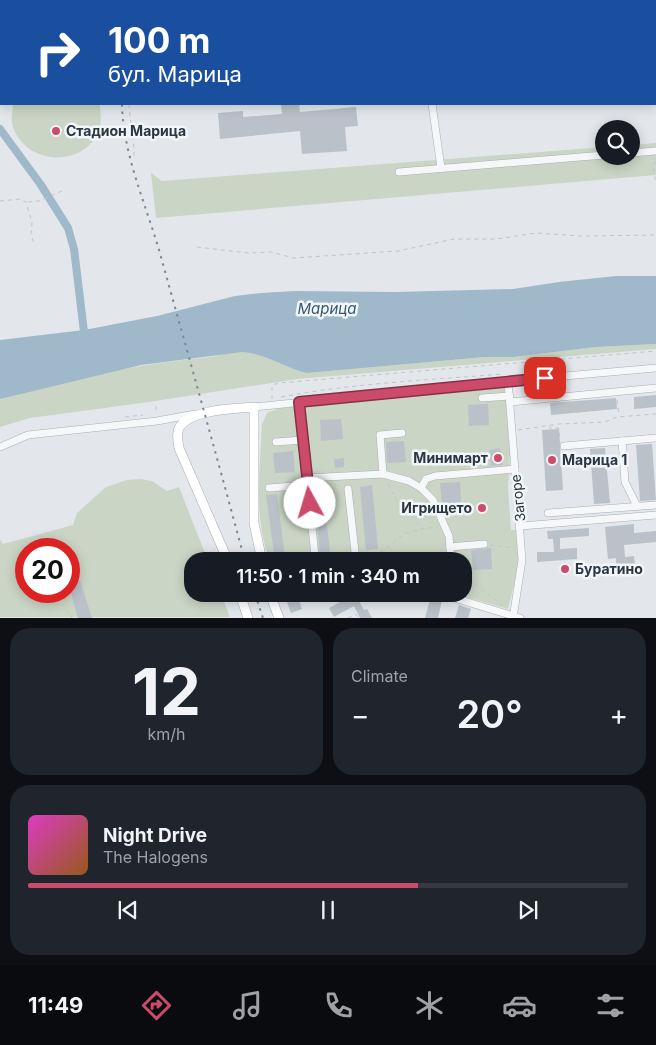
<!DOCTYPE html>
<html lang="en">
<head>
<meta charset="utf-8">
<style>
	:root { --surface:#171b24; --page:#20242c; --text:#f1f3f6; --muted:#9ea1a6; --line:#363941; --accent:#cd4b6a }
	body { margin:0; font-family:Inter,sans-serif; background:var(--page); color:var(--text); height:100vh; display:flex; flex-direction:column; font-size:19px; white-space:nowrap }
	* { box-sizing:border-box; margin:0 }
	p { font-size:16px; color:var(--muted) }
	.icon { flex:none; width:28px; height:28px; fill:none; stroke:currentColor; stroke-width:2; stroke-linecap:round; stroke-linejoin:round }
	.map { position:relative; height:618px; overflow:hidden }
	.details { display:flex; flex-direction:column; gap:10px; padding:10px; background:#0d0f14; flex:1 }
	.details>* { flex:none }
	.hud { position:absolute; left:0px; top:0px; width:656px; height:105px; box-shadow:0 2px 12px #0003; background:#1a4fa0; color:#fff; overflow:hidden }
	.controls { position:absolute; left:595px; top:120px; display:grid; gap:10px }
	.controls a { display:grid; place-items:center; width:45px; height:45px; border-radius:50%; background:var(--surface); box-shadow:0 2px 12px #0003; font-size:25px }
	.speed { position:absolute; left:15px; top:538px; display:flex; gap:10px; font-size:25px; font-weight:700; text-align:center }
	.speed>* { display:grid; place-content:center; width:65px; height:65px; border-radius:50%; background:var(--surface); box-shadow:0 2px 12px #0003; line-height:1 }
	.speed .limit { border:8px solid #d22; background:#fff; color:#111 }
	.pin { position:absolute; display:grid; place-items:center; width:42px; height:42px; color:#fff; margin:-21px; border-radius:10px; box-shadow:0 2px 8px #0006 }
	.me { position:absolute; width:55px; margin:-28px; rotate:354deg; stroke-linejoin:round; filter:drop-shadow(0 0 4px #0008) }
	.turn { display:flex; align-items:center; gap:18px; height:105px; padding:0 25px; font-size:22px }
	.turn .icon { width:65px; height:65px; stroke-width:2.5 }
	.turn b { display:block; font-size:35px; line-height:42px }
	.big { font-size:38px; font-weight:600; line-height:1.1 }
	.details .widget { flex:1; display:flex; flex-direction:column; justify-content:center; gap:8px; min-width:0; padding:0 18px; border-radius:20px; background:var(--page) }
	.details .dial { align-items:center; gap:0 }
	.dial b { font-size:65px; line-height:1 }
	.song { display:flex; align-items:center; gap:15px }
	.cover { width:60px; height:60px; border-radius:8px; background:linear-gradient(135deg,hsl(310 70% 55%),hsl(30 70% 35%)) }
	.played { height:5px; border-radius:2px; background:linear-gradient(90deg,var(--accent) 65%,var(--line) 65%) }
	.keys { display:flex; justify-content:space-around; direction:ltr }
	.heat { display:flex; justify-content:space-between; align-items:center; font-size:28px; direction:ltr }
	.details .tiles { flex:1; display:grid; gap:10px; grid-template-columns:1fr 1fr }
	.widget:last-child { grid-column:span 2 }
	.trip { position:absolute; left:184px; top:552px; width:288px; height:50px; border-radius:20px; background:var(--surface); box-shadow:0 2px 12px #0003; font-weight:600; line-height:50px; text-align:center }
	.dock { display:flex; height:80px; justify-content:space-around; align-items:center; background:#090b0e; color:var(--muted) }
	.dock .icon { width:35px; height:35px }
	.dock .current { color:var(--accent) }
	.dock b { font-size:22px; color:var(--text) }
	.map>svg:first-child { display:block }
	.green { fill:#cad5c5; fill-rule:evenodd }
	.water { fill:#9fb8ca }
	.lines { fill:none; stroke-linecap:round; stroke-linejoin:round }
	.canal { stroke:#9fb8ca; stroke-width:8 }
	.building { fill:#bac1c8 }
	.minor-casing { stroke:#a8aeb5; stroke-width:8 }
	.major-casing { stroke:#a3acb7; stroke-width:10 }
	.path { stroke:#c1c5ca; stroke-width:1; stroke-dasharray:4 4; stroke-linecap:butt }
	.minor { stroke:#f6f7f9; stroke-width:7 }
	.major { stroke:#fff; stroke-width:9 }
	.rail { stroke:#7d8895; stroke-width:2; stroke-dasharray:2.5 5; stroke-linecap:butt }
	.route-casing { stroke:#853145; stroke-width:12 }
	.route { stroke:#cd4b6a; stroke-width:9 }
	.poi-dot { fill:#cd4b6a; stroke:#f3f6f8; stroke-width:2 }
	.labels { text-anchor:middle; stroke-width:5; stroke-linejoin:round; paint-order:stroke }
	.poi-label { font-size:14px; font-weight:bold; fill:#2b3643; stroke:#f3f6f8; text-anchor:start }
	.street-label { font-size:14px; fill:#2b3643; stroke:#f3f6f8 }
	.water-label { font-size:15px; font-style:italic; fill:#355877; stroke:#f3f6f8 }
</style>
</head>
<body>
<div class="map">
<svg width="656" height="618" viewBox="0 0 656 618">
	<rect width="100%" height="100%" fill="#e3e7eb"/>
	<g class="green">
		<path d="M13 104H100C100 111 102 120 100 127 90 162 42 167 21 141 17 136 13 129 12 123 11 117 13 110 13 104Z"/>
		<polygon points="656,143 656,175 156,218 151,173 162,181 604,147 604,156 631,156 631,145"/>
		<path d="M656 344V349L297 379 149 402 30 418 0 427V399C69 378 138 364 209 357 223 355 240 349 254 353 273 358 289 369 307 373L485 357H513L596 347Z"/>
		<path d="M505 386 510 455 508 488 511 530H521L520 561 508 609 456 594H462V561H344L329 557 315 561H270C253 517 260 470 262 424L267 413 280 408Z"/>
		<path d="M141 479 152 481 167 491 179 487 208 561H192V594H221L230 617H0V539L3 544 73 525 77 513 106 487 127 480ZM26 549H69V591H26Z"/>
	</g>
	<path class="water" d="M616 276H656V344L596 347 513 357H485L307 373C285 368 265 353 242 352L141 365 0 399V340L84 330 157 316 235 296 261 293 295 291 395 292 513 289 559 282Z"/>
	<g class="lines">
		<polyline class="canal" points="0,129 41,185 68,228 74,249 85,340"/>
	</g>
	<g class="building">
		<polygon points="281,104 299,104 300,112 356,107 358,126 345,127 347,151 302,154 300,131 220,139 218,113 243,111 243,117 282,114"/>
		<polygon points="656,395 656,407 634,409 634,397"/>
		<polygon points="616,398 617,409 551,415 550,403"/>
		<polygon points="488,404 489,425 469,426 468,405"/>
		<polygon points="341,419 343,439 321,441 320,420"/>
		<polygon points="559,429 563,490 546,491 542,430"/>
		<polygon points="404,441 406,462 387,463 386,442"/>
		<polygon points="652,444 656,500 640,501 636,445"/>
		<polygon points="500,448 503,465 491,466 489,450"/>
		<polygon points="605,448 610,503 594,504 590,449"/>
		<polygon points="293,451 295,472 275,473 273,453"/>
		<polygon points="344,458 344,467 335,468 334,459"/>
		<polygon points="460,482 461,503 442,504 440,483"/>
		<polygon points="372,485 378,549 366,550 360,487"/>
		<polygon points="323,489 330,553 320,554 314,490"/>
		<polygon points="277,494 285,558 275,560 266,495"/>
		<polygon points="634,524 634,533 656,531 656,542 624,545 625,557 634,556 635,567 616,568 616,558 608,559 605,527"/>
		<polygon points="589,528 589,536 560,538 560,549 577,548 577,559 537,562 537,552 554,552 553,539 548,539 547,531"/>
		<polygon points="491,548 492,569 473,570 471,550"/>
		<polygon points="80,580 92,618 78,618 69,586 69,583"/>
		<polygon points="284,594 297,594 302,609 291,613"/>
		<polygon points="355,594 364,610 367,609 372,618 360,618 354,606 334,617 329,608"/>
		<polygon points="387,594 414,594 412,602 387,595"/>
		<polygon points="431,596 442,600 438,618 425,618"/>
		<polygon points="459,605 471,609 468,618 455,618"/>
	</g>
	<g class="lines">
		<g class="minor-casing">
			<g id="minor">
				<polyline points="401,0 401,1"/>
				<polyline points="188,1 192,0"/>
				<polyline points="432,104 441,168"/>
				<polyline points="631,153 656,151"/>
				<polyline points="399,172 604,155"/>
				<polyline points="508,381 522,560 513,618"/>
				<polyline points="482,398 510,396"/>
				<polyline points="299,402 315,556"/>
				<polyline points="510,402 656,388"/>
				<polyline points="254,407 508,381 656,368"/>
				<polyline points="622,441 625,482 637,506"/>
				<polyline points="276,442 303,440"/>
				<polyline points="564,446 656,438"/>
				<polyline points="0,447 28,435 157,421 195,414"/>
				<polyline points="383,474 380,435 402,433"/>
				<polyline points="307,478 383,474 409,481 421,488"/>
				<polyline points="269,488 307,485"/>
				<polyline points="348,489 356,561"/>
				<polyline points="548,513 656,505"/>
				<polyline points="521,526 656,515"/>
				<polyline points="450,547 484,544"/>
				<polyline points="451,561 449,536 433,500 421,488 426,479 435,476 515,469"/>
				<polyline points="441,594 520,618"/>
			</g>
		</g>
		<g class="major-casing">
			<g id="major">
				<path d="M228 561 179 448C178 441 176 434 179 428 190 409 235 409 254 407V523L262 561"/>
				<polyline points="240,594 248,618"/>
				<polyline points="270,594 279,618"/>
			</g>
		</g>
		<g class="path">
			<polyline points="136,1 137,0"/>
			<path d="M129 104C130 122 134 139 134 157"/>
			<polyline points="656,161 653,167 656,184"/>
			<polyline points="0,201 20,199 26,202 32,223 31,235 35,246"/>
			<polyline points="28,202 39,201 62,191"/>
			<polyline points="197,247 249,253 271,252 294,258 398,251 454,239 497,239 536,233 581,236 656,235"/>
			<path d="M281 397C355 383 429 380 503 374"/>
			<polyline points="272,399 272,385 279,383 656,351"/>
			<polyline points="617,400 619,416"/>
			<polyline points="156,406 156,413"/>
			<polyline points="125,417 143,415"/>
			<polyline points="549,426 550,428 559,428 560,440"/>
			<polyline points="518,430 558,424 605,422 617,417 656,414"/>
			<polyline points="388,484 398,503 413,516 422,529"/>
			<polyline points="490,545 513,548"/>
			<polyline points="366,561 381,552 406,533 422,529 438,527"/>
			<polyline points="462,574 502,605"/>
			<polyline points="62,603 72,618"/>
			<polyline points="348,618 356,614 358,618"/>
		</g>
		<use href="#minor" class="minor"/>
		<use href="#major" class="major"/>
		<g class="rail">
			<polyline points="125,1 125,0"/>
			<path d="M122 104C123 154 145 202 159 250 188 354 217 457 245 561"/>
			<polyline points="255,594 263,618"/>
		</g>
	</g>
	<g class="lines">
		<g class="route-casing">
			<polyline id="route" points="310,503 299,402 545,378"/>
		</g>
		<use href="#route" class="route"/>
	</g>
	<g class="poi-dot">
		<circle cx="56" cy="131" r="5"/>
		<circle cx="498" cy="458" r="5"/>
		<circle cx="552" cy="460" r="5"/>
		<circle cx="482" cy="508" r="5"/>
		<circle cx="565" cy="569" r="5"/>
	</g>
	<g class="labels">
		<g class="poi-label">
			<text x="66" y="136">Стадион Марица</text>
			<text x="488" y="463" text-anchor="end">Минимарт</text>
			<text x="562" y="465">Марица 1</text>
			<text x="472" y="513" text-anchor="end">Игрището</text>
			<text x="575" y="574">Буратино</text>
		</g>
		<g class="street-label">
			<text transform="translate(518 498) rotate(-96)" y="5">Загоре</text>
		</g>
		<g class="water-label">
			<text x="327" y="314">Марица</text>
		</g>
	</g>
</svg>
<div class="controls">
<a><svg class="icon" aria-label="search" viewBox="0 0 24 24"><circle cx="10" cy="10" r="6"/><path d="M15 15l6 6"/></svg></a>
</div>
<div class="speed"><div class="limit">20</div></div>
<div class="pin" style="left:545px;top:378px;background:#d93025"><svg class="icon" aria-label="arrive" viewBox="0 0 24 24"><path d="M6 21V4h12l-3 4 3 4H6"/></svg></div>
<svg class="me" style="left:310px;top:503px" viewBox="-20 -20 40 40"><circle r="19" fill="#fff"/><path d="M0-13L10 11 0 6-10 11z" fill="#cd4b6a"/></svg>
<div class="trip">11:50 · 1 min · 340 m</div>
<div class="hud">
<div class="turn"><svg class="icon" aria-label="right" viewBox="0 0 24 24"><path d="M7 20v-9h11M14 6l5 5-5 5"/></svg><div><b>100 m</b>бул. Марица</div></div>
</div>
</div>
<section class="details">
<div class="tiles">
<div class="widget dial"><b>12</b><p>km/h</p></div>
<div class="widget"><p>Climate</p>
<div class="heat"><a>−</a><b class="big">20°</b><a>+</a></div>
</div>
<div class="widget">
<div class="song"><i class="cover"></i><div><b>Night Drive</b><p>The Halogens</p></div></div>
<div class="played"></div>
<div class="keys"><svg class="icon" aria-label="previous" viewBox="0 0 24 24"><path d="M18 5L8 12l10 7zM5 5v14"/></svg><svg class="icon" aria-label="pause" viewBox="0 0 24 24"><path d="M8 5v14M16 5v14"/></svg><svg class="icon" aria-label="next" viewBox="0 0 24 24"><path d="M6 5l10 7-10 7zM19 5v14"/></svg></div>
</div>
</div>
</section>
<nav class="dock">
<b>11:49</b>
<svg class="icon current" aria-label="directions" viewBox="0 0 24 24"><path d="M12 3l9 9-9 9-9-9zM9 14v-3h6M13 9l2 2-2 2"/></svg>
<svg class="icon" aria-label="music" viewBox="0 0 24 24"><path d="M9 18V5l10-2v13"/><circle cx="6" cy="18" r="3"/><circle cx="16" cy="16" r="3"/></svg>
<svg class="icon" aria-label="phone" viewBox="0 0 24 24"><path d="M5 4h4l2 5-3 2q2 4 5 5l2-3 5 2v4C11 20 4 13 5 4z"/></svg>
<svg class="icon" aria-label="climate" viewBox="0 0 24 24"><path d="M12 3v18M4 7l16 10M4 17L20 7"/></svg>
<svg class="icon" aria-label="car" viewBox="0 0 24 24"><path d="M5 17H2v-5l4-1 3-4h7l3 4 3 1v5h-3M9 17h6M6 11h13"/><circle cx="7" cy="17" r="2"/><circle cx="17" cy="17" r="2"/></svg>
<svg class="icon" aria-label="filters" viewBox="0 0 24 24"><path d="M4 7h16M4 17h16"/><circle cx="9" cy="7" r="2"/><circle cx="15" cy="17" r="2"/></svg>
</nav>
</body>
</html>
